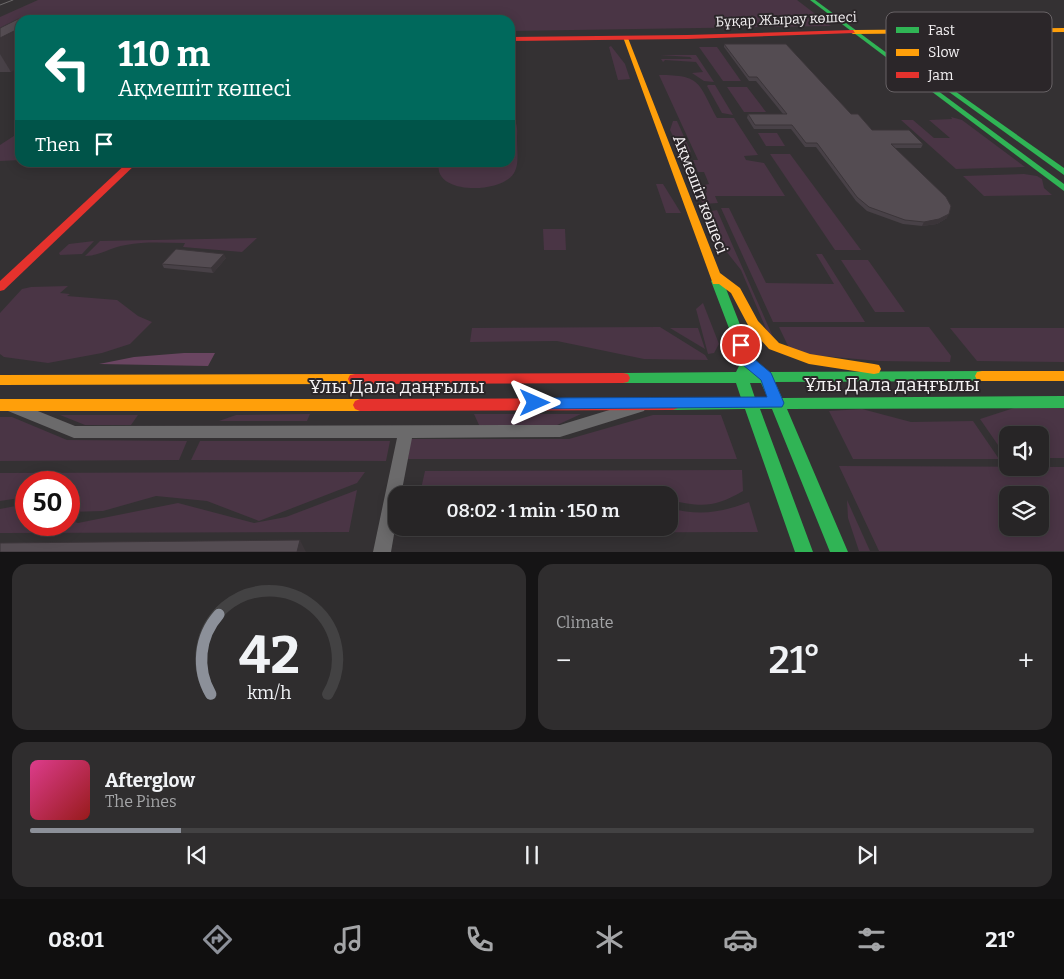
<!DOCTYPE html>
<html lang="en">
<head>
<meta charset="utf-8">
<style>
	:root { --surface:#272526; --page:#2f2d2e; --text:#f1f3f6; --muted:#a4a5a7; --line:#434243; --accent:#8c9099 }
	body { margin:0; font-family:Bitter,serif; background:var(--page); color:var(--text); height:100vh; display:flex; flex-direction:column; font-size:19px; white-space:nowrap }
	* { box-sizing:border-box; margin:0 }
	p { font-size:16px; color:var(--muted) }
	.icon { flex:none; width:28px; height:28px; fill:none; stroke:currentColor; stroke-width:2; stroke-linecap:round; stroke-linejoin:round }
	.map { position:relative; height:552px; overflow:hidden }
	.drawer { display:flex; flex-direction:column; gap:12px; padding:12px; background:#151415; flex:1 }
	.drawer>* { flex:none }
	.banner { position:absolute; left:15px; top:15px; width:500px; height:152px; border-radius:15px; box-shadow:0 2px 12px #0003,0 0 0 1px var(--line); background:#00695c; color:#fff; overflow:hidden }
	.buttons { position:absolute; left:999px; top:426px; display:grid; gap:10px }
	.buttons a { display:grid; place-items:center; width:50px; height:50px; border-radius:10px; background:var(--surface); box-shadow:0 2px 12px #0003,0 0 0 1px var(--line); font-size:25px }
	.speed { position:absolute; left:15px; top:471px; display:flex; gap:10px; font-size:25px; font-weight:700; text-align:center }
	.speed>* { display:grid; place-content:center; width:65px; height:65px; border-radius:50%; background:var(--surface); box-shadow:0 2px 12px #0003,0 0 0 1px var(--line); line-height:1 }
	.speed .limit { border:8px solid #d22; background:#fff; color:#111 }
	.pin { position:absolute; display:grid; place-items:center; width:42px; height:42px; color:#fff; margin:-21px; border:2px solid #fff; border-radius:50%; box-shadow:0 1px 5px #0007 }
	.me { position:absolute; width:55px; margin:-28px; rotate:90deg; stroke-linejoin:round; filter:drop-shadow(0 0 4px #0008) }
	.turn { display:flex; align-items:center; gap:18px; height:105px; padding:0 20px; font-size:22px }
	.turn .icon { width:65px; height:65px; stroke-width:2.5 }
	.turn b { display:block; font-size:35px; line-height:42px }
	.then { display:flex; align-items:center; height:48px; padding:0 20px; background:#0003; gap:10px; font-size:19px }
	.big { font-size:38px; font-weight:600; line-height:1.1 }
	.drawer .tile { flex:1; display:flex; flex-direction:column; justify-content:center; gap:8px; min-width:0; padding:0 18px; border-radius:15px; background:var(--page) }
	.drawer .dial { align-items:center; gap:0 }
	.dial svg { height:130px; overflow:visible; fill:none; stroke:var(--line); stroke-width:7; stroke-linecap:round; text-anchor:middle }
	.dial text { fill:var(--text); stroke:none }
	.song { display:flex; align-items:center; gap:15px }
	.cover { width:60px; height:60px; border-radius:8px; background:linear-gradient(135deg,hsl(330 70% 55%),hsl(0 70% 35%)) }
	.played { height:5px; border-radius:2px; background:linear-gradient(90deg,var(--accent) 15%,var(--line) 15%) }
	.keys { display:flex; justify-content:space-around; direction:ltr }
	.heat { display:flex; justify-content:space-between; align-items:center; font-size:28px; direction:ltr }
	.drawer .tiles { flex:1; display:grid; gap:12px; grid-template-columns:1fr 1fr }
	.tile:last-child { grid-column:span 2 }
	.trip { position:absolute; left:388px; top:486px; width:290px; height:50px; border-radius:15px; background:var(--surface); box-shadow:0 2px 12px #0003,0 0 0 1px var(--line); font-weight:600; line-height:50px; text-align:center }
	.tabs { display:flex; height:80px; justify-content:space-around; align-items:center; background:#100f0f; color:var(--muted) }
	.tabs .icon { width:35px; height:35px }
	.tabs .on { color:var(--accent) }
	.tabs b { font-size:22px; color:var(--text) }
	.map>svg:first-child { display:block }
	.green { fill:#4a3545; fill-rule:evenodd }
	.forest { fill:#6a4561 }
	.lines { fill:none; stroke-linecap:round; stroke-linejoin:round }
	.street { fill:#6b6a6b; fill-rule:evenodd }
	.fast { fill:#30b455; fill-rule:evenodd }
	.slow { fill:#ff9f0a; fill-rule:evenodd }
	.jam { fill:#e5322d; fill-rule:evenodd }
	.tram { stroke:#6b696a; stroke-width:1 }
	.wall { fill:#484147 }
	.shaded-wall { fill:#3b3539 }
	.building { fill:#544c52; stroke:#3b3539 }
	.route { fill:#1a73e8; stroke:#114b97 }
	.labels { text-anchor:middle; stroke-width:4; stroke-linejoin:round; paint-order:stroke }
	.far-street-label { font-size:14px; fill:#f5f2f4; stroke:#2b2629 }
	.street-label { font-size:16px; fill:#f5f2f4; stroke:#2b2629 }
	.near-street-label { font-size:19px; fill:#f5f2f4; stroke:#2b2629 }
	.key { fill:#2b2629; stroke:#686366; stroke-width:1 }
	.key-label { font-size:14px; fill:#f5f2f4 }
</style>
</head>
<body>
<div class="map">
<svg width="1064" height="552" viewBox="0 0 1064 552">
	<rect width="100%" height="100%" fill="#343133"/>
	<g class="green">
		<polygon points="38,0 797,0 831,26 510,31 510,20 20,20 0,32 0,17"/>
		<polygon points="611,46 625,64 630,79 618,80 609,47"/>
		<polygon points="699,47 717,47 741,81 723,81"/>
		<polygon points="660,55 696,55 714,82 704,81 692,73 703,72 696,62 665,60 663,62 661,59 692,59 690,57"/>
		<path d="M659 75C702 75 698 83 717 118H734L758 155 744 156 746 160 764 163 785 196H715L718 203 703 204 699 197 707 192 704 185 709 184 704 172H698L693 160H698Z"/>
		<polygon points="708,85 715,85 733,115 722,113 707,86"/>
		<polygon points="727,87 747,87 766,112 744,112"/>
		<path d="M510 116C519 122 517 130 517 140 517 149 519 163 515 171 506 194 432 196 439 163L510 162Z"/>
		<polygon points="951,117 962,120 1025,167 956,169 901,120 913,120 934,138 950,138 929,120 952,119"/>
		<polygon points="673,121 677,121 691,152 678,146 670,130"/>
		<polygon points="20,132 20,160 0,161 0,145"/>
		<polygon points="758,133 777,133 785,146 766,146"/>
		<polygon points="770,154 790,154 861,250 835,250"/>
		<polygon points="1024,174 1037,176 1042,179 1044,188 1052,195 984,196 963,176"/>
		<polygon points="656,184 663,184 681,213 666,213"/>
		<polygon points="721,208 729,208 766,283 834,284 816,254 822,254 865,322 773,322"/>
		<polygon points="717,210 773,337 767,331 741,270 714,236 706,212"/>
		<polygon points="543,229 565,229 566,250 544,250"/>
		<path d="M257 238 242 252 183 247 185 243C166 243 146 241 126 245 111 247 100 256 85 256L100 241Z"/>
		<polygon points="94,241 82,254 60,255 59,253 69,244"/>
		<polygon points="841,260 868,260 905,312 875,312"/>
		<polygon points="68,286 60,293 70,294 67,296 117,300 138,316 152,322 130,344 102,353 48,363 4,357 0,354 0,313 22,289 31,287"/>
		<polygon points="703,303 719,344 714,353 708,354 696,309"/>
		<polygon points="660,327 705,355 708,360 644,359 557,341 470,342 472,328"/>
		<polygon points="779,327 929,327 951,356 950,362 879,361 800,354 789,348"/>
		<polygon points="670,328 698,328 705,349"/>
		<polygon points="950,328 1064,328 1064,362 977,361"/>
		<polygon points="1014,408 1064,408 1064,458 1040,458 1040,435 1008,435 1007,458 980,419"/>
		<polygon points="862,409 911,422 973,421 999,459 853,459 829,411"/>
		<polygon points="310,414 307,421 219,421 236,415"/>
		<polygon points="474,414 581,414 555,426 479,425"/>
		<polygon points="60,415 138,415 131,425 85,425"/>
		<polygon points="653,415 721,415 737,459 408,459 411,439 569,439"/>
		<polygon points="0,417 12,417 67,440 187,441 179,460 0,461"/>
		<polygon points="200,441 390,441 386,461 191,460"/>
		<path d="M839 466 1064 467V551H879ZM1008 495H1040V528H1008Z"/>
		<path d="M742 470 743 491C714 508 702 507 669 500V495H425L421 489 425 471Z"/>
		<polygon points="365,472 357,483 259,521 207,501 156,496 103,511 69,512 69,482 26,482 26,497 0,501 0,473"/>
		<polygon points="357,490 349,532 0,533 0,509 21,505 26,507 26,525 69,525 69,520 78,523 178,503 254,523 286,517"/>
		<polygon points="847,500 870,551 859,551 848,518"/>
		<path d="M749 502 758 532 411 533 417 528H669V508C700 516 719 513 749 502Z"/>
	</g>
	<polygon class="forest" points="184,353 215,353 208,366 99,364 134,357"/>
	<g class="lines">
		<polygon class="street" points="13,401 75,426 560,425 639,401 644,403 646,407 644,411 560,437 412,438 401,495 396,495 396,523 391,552 373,552 397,438 74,438 8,411 6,407 8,403"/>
		<g class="fast">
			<polygon points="810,0 815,0 1064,184 1064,191"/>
			<polygon points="931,77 935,77 1064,168 1064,175 931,79"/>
			<path d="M717 277 723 281 753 358 769 372 982 371 987 372 989 376 987 380 982 381 775 382 782 398 1064 396V408L787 409 848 552H830L772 409H760L813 552H795L745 409 673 410 668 408 666 404 668 400 673 398H741L736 383H623L618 382 616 378 618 374 623 373 736 372 739 366 743 365 711 281ZM750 383H761L768 398H755Z"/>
		</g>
		<g class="slow">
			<polygon points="1064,28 1064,32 853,34 850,32 853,30"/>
			<polygon points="623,37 628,38 720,273 740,288 758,321 779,343 810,354 874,364 879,365 881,369 879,373 874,374 809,364 769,349 749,327 731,293 719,284 713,284"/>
			<polygon points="982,371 1064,371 1064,381 982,381 977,380 975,376 977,372"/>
			<polygon points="355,374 360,375 362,379 360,383 355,384 0,385 0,375"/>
			<polygon points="0,399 360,399 365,401 367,405 365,409 360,411 0,411"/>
		</g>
		<g class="jam">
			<polygon points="853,30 855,33 687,39 510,41 510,37 687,35"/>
			<polygon points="128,162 138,162 4,290 0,291 0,281"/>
			<polygon points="623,373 628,374 630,378 628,382 623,383 355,384 350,383 348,379 350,375 355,374"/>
			<polygon points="673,398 678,400 680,404 678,408 673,410 360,411 355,409 353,405 355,401 360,399"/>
		</g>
		<polyline class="tram" points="0,5 13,0"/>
	</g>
	<g class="wall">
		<polygon points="0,28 11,72 0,72"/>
		<polygon points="724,44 851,114 872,130 923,144 921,148 895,148 947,218 937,224 922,226 903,224 867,211 856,201 816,147 805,147 791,129 754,129 747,118 748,114 783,114 756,81 749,81 724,47"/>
		<polygon points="226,258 213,273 164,268 162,264"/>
	</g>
	<g class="shaded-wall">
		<polygon points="20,28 20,67 11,72 0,54 0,38"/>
		<polygon points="949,214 947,218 937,224 922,226 924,222"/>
		<polygon points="224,254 226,258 213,273 211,268"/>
		<polygon points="300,540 306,552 297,552"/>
	</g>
	<g class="building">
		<polygon points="18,19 38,19 37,20 20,20 20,28 0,38 0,28"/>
		<polygon points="190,19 208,19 207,20 189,20"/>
		<polygon points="724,44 786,44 851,114 858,114 872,130 909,130 923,144 891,144 946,197 951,206 949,214 939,219 924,222 905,220 869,207 857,197 817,143 806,143 792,125 755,125 748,114 787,114 757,77 749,77"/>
		<polygon points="176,249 224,254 211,268 162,264"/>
		<polygon points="300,540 297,552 0,552 0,543"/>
	</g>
	<polygon class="route" points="741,340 746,341 753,358 771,373 784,403 782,407 535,409 530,407 528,403 530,399 535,398 767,397 761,380 743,365 735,345"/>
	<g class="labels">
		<g class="far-street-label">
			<text transform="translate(786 19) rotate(-2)" y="5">Бұқар Жырау көшесі</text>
		</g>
		<g class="street-label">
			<text transform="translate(701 194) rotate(69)" y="6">Ақмешіт көшесі</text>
		</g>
		<g class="near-street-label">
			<text x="892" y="391">Ұлы Дала даңғылы</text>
			<text x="397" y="393">Ұлы Дала даңғылы</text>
		</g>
	</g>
	<rect x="886" y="12" width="166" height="80" rx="8" class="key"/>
	<rect x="896" y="27" width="23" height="6" fill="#30b455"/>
	<rect x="896" y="49" width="23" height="7" fill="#ff9f0a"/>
	<rect x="896" y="72" width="23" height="6" fill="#e5322d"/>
	<g class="key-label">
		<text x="928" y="35">Fast</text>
		<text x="928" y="57">Slow</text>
		<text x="928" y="80">Jam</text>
	</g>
</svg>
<div class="buttons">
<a><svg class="icon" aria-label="sound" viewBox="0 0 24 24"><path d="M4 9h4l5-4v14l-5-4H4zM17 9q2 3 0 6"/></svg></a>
<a><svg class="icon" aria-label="layers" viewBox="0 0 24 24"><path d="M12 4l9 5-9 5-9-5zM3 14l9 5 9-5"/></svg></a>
</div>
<div class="speed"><div class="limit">50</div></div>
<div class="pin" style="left:741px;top:345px;background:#d93025"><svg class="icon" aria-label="arrive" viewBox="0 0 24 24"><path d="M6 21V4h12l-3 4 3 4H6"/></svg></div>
<svg class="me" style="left:535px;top:403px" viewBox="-20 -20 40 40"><path d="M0-17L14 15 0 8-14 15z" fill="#1a73e8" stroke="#fff" stroke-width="4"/></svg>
<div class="trip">08:02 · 1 min · 150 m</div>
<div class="banner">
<div class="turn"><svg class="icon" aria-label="left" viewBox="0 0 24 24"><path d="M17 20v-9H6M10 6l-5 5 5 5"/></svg><div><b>110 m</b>Ақмешіт көшесі</div></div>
<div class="then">Then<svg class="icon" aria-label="arrive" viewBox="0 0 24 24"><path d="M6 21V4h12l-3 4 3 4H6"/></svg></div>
</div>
</div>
<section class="drawer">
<div class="tiles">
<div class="tile dial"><svg viewBox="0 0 100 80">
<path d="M14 69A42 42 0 1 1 86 69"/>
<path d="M14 69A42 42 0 0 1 19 20" stroke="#8c9099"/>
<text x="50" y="56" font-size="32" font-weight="700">42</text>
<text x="50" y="72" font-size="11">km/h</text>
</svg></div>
<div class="tile"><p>Climate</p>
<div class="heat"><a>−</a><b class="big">21°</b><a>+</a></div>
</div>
<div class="tile">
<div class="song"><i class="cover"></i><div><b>Afterglow</b><p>The Pines</p></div></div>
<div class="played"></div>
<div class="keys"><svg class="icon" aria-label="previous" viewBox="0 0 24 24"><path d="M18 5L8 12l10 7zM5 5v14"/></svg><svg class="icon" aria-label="pause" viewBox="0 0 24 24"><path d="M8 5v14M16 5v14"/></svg><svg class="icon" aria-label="next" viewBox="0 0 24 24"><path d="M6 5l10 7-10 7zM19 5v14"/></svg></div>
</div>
</div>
</section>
<nav class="tabs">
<b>08:01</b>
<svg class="icon on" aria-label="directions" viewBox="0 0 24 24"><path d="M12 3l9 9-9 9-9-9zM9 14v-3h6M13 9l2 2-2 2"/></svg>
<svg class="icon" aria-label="music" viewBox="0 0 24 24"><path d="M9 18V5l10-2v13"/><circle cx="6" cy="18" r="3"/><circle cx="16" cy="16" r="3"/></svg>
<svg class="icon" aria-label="phone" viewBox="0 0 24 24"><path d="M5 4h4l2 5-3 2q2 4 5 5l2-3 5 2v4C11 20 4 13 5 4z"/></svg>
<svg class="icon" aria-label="climate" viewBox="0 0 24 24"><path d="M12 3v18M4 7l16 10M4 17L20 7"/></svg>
<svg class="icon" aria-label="car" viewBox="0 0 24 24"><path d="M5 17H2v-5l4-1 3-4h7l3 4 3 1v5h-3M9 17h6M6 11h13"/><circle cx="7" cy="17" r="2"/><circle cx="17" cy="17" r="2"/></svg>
<svg class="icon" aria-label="filters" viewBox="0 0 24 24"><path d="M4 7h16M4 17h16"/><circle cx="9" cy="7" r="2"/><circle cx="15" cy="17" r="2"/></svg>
<b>21°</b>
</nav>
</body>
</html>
